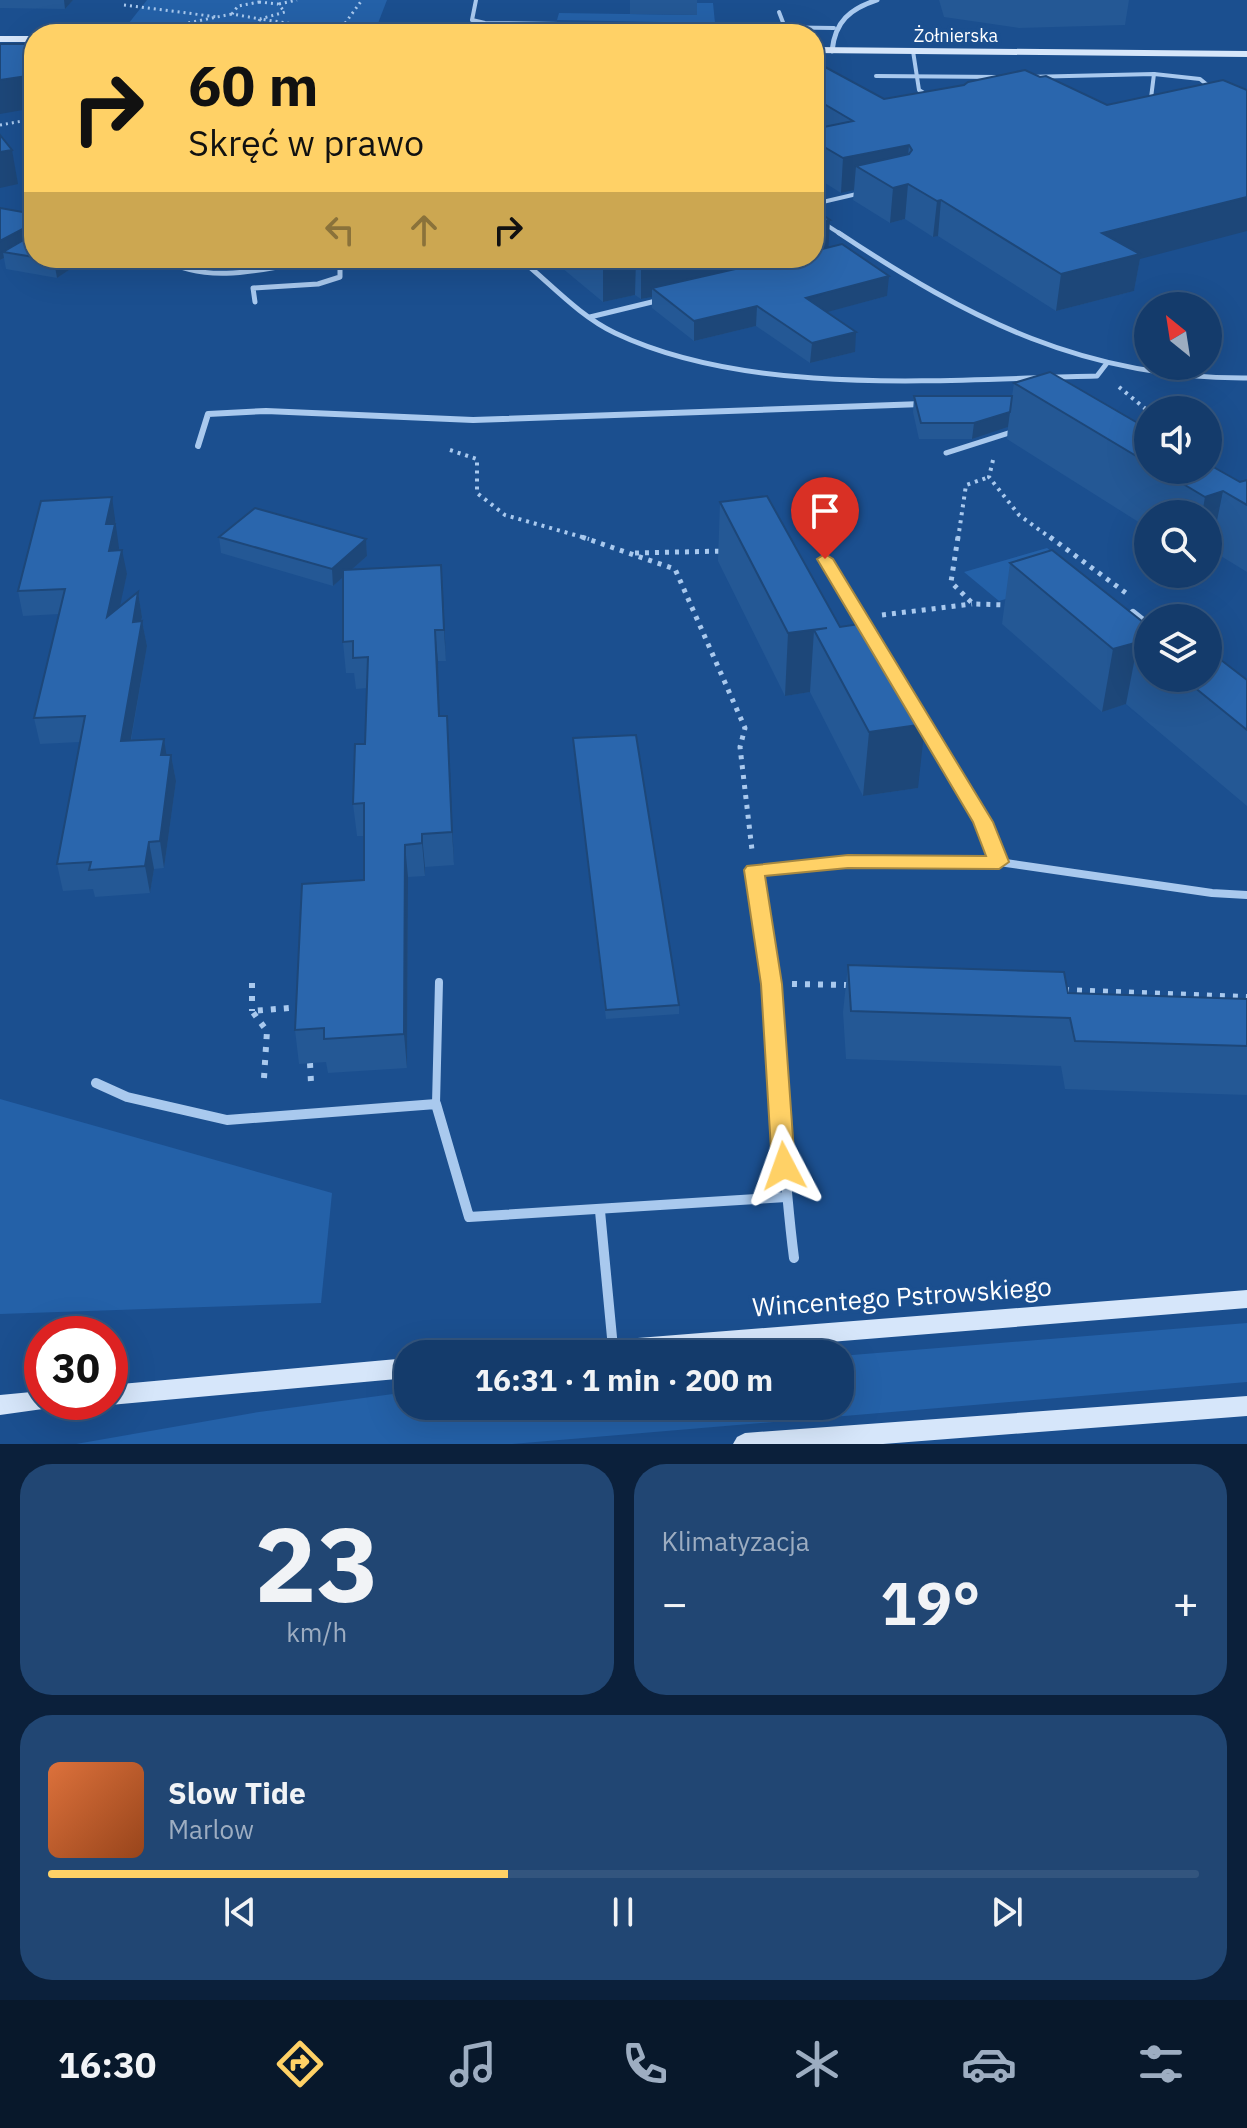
<!DOCTYPE html>
<html lang="pl">
<head>
<meta charset="utf-8">
<style>
	:root { --surface:#143b6b; --page:#214673; --text:#f1f3f6; --muted:#9dadc1; --line:#33557e; --accent:#ffd166 }
	body { margin:0; font-family:"IBM Plex Sans",sans-serif; background:var(--page); color:var(--text); height:100vh; display:flex; flex-direction:column; font-size:30px; white-space:nowrap }
	* { box-sizing:border-box; margin:0 }
	p { font-size:26px; color:var(--muted) }
	.icon { flex:none; width:44px; height:44px; fill:none; stroke:currentColor; stroke-width:2; stroke-linecap:round; stroke-linejoin:round }
	.map { position:relative; height:1444px; overflow:hidden }
	.panel { display:flex; flex-direction:column; gap:20px; padding:20px; background:#0b203b; flex:1 }
	.panel>* { flex:none }
	.banner { position:absolute; left:24px; top:24px; width:800px; height:244px; border-radius:32px; box-shadow:0 8px 32px #0002,0 0 0 2px var(--line); background:#ffd166; color:#111; overflow:hidden }
	.needle { width:52px; rotate:330deg }
	.fabs { position:absolute; left:1134px; top:292px; display:grid; gap:16px }
	.fabs a { display:grid; place-items:center; width:88px; height:88px; border-radius:50%; background:var(--surface); box-shadow:0 8px 32px #0002,0 0 0 2px var(--line); font-size:40px }
	.speed { position:absolute; left:24px; top:1316px; display:flex; gap:16px; font-size:40px; font-weight:700; text-align:center }
	.speed>* { display:grid; place-content:center; width:104px; height:104px; border-radius:50%; background:var(--surface); box-shadow:0 8px 32px #0002,0 0 0 2px var(--line); line-height:1 }
	.speed .limit { border:12px solid #d22; background:#fff; color:#111 }
	.pin { position:absolute; display:grid; place-items:center; width:68px; height:68px; color:#fff; margin:-82px -34px; border-radius:50% 50% 50% 0; rotate:-45deg; box-shadow:0 0 8px #0007 }
	.pin .icon { rotate:45deg }
	.me { position:absolute; width:88px; margin:-44px; rotate:356deg; stroke-linejoin:round; filter:drop-shadow(0 0 6px #0008) }
	.turn { display:flex; align-items:center; gap:28px; height:168px; padding:0 32px; font-size:36px }
	.turn .icon { width:104px; height:104px; stroke-width:2.5 }
	.turn b { display:block; font-size:56px; line-height:68px }
	.lanes { display:flex; align-items:center; height:76px; padding:0 32px; background:#0003; justify-content:center; gap:40px; direction:ltr }
	.lanes .off { opacity:.35 }
	.big { font-size:60px; font-weight:800; line-height:1.1 }
	.panel .card { flex:1; display:flex; flex-direction:column; justify-content:center; gap:12px; min-width:0; padding:0 28px; border-radius:32px; background:var(--page) }
	.panel .dial { align-items:center; gap:0 }
	.dial b { font-size:104px; line-height:1 }
	.song { display:flex; align-items:center; gap:24px }
	.cover { width:96px; height:96px; border-radius:12px; background:linear-gradient(135deg,hsl(20 70% 55%),hsl(20 70% 35%)) }
	.played { height:8px; border-radius:4px; background:linear-gradient(90deg,var(--accent) 40%,var(--line) 40%) }
	.keys { display:flex; justify-content:space-around; direction:ltr }
	.heat { display:flex; justify-content:space-between; align-items:center; font-size:44px; direction:ltr }
	.panel .tiles { flex:1; display:grid; gap:20px; grid-template-columns:1fr 1fr }
	.card:last-child { grid-column:span 2 }
	.trip { position:absolute; left:394px; top:1340px; width:460px; height:80px; border-radius:32px; background:var(--surface); box-shadow:0 8px 32px #0002,0 0 0 2px var(--line); font-weight:800; line-height:80px; text-align:center }
	.tabs { display:flex; height:128px; justify-content:space-around; align-items:center; background:#08182b; color:var(--muted) }
	.tabs .icon { width:56px; height:56px }
	.tabs .active { color:var(--accent) }
	.tabs b { font-size:36px; color:var(--text) }
	.map>svg:first-child { display:block }
	.green { fill:#2461a8 }
	.lines { fill:none; stroke-linecap:round; stroke-linejoin:round }
	.path-far3 { stroke:#a9c9ee; stroke-width:3; stroke-dasharray:2 4; stroke-linecap:butt }
	.path-far2 { stroke:#a9c9ee; stroke-width:4; stroke-dasharray:3 5; stroke-linecap:butt }
	.path-far1 { stroke:#a9c9ee; stroke-width:5; stroke-dasharray:4 6; stroke-linecap:butt }
	.path { stroke:#a9c9ee; stroke-width:6; stroke-dasharray:5 8; stroke-linecap:butt }
	.lane-far2 { stroke:#a9c9ee; stroke-width:4 }
	.lane-far1 { stroke:#a9c9ee; stroke-width:5 }
	.lane { stroke:#a9c9ee; stroke-width:8 }
	.street-far3 { stroke:#a9c9ee; stroke-width:5 }
	.street-far2 { stroke:#a9c9ee; stroke-width:6 }
	.street-far1 { stroke:#a9c9ee; stroke-width:8 }
	.street { stroke:#a9c9ee; stroke-width:10 }
	.secondary { fill:#d6e6fa; fill-rule:evenodd }
	.wall { fill:#245895 }
	.shaded-wall { fill:#1d4779 }
	.building { fill:#2a66ad; stroke:#1d4779; stroke-width:2 }
	.route { fill:#ffd166; stroke:#a68842; stroke-width:2 }
	.labels { text-anchor:middle; stroke-width:8; stroke-linejoin:round; paint-order:stroke }
	.far-street-label { font-size:18px; fill:#fff; stroke:#1b4f8f }
	.near-street-label { font-size:26px; fill:#fff; stroke:#1b4f8f }
</style>
</head>
<body>
<div class="map">
<svg width="1247" height="1444" viewBox="0 0 1247 1444">
	<rect width="100%" height="100%" fill="#1b4f8f"/>
	<g class="green">
		<polygon points="147,0 387,0 375,31 125,28"/>
		<polygon points="697,3 713,3 715,23 557,20 559,13 696,15"/>
		<polygon points="1047,548 1083,576 999,601 964,572"/>
		<polygon points="0,1099 332,1193 321,1303 0,1314"/>
		<polygon points="1247,1323 1247,1382 512,1444 76,1444 259,1412 408,1392 408,1406 840,1406 840,1356"/>
	</g>
	<g class="lines">
		<g class="path-far3">
			<polygon points="259,2 278,4 285,12 260,19 232,14 238,6"/>
			<polyline points="279,4 297,0"/>
			<polyline points="124,5 218,17"/>
			<polyline points="153,30 232,14"/>
			<polyline points="254,32 260,19 334,30"/>
			<polyline points="338,33 362,0"/>
			<polyline points="0,125 34,119"/>
		</g>
		<g class="path-far2">
			<polyline points="1119,387 1148,411"/>
			<polyline points="450,450 477,459 477,493 505,515 589,539"/>
			<polyline points="993,460 989,477 1019,515 1052,539"/>
			<polyline points="958,539 966,485 989,477"/>
		</g>
		<g class="path-far1">
			<polyline points="582,537 675,569 745,728 740,747 752,850"/>
			<polyline points="958,537 951,582 973,604 1010,605"/>
			<polyline points="1050,537 1126,593"/>
			<polyline points="635,553 725,551"/>
			<polyline points="882,615 972,604"/>
		</g>
		<g class="path">
			<polyline points="252,983 252,1011"/>
			<polyline points="792,984 850,985"/>
			<polyline points="1064,990 1247,997"/>
			<polyline points="310,1063 311,1083"/>
			<polyline points="264,1078 267,1031 252,1011 302,1007"/>
		</g>
		<g class="lane-far2">
			<polyline points="476,0 472,20 485,23 834,28"/>
			<polyline points="779,12 784,25"/>
			<polyline points="913,51 919,90 927,95"/>
			<path d="M1154 74 1151 98C1106 119 1066 102 1026 77Z"/>
			<polyline points="1154,74 1200,79 1211,88"/>
			<polyline points="876,76 998,77"/>
			<polyline points="814,204 861,193"/>
			<polyline points="814,217 842,235"/>
		</g>
		<g class="lane-far1">
			<path d="M839 233C970 320 1086 379 1247 378"/>
			<path d="M162 258C209 288 275 266 326 258"/>
			<path d="M519 258C550 283 579 316 615 333 752 398 948 379 1097 376L1107 363"/>
			<polyline points="255,302 253,288 318,284 340,277 340,258"/>
			<polyline points="590,317 656,301"/>
			<polyline points="946,453 1015,431"/>
		</g>
		<polyline class="lane" points="436,1104 439,982"/>
		<path class="street-far3" d="M832 51C835 21 850 9 877 0"/>
		<polyline class="street-far2" points="198,446 208,414 266,411 473,420 922,404"/>
		<g class="street-far1">
			<polyline points="825,559 868,631"/>
			<polyline points="1133,613 1148,625"/>
			<polyline points="921,718 983,822 999,862 1212,893 1247,895"/>
			<polyline points="763,934 754,870 848,861 999,862"/>
		</g>
		<g class="street">
			<path d="M763 932C779 1040 780 1150 794 1258"/>
			<polyline points="96,1083 127,1097 227,1120 436,1104 469,1217 786,1197"/>
			<polyline points="600,1211 613,1348"/>
		</g>
		<g class="secondary">
			<rect x="0" y="36" width="34" height="6"/>
			<polygon points="814,47 1247,51 1247,57 814,53"/>
			<polygon points="1247,1290 1247,1308 682,1354 551,1354 554,1347 562,1344"/>
			<polygon points="408,1358 408,1378 110,1405 102,1402 110,1402 110,1385"/>
			<polygon points="42,1391 42,1402 53,1402 50,1408 0,1415 0,1395"/>
			<polygon points="1247,1396 1247,1416 883,1444 733,1444 737,1437 745,1433"/>
		</g>
	</g>
	<g class="wall">
		<polygon points="0,0 73,0 65,9 0,8"/>
		<polygon points="630,0 697,0 697,15 630,14"/>
		<polygon points="939,0 1129,0 1125,25 1019,28 944,17"/>
		<polygon points="814,61 1140,259 1134,291 1056,311 938,236 933,237 905,219 890,223 853,200 854,190 841,193 814,176"/>
		<polygon points="0,208 34,214 34,258 87,258 57,278 6,269 4,258 0,260"/>
		<polygon points="829,248 887,296 826,312 855,352 810,363 756,326 694,341 652,308 652,297 641,299 635,295 603,302 550,258 814,258"/>
		<polygon points="1014,383 1148,429 1148,470 1208,470 1240,482 1247,480 1247,572 1211,550 1208,551 1208,514 1148,514 1148,528 1007,439 1008,427 972,439 919,439 913,412 914,396 1012,396"/>
		<polygon points="767,496 918,788 863,796 810,692 785,696 718,561 720,502"/>
		<polygon points="116,521 115,527 118,550 127,574 119,607 138,592 142,617 142,621 147,646 131,741 164,739 166,755 171,755 176,781 164,868 154,869 150,893 95,897 93,889 63,891 57,864 80,742 40,744 34,718 59,614 23,616 18,591"/>
		<polygon points="219,537 366,539 367,556 351,570 441,565 446,661 438,661 440,716 447,716 454,865 425,867 425,876 408,877 407,1068 328,1073 326,1062 299,1064 295,1030 364,880 364,836 357,836 353,804 365,744 367,688 356,689 354,673 346,673 343,642 343,577 333,586 221,553"/>
		<polygon points="1010,563 1148,626 1148,678 1208,678 1247,680 1247,806 1126,704 1102,712 1002,624"/>
		<polygon points="573,738 679,1005 679,1014 606,1019"/>
		<polygon points="848,965 1068,993 1247,999 1247,1095 1065,1089 1061,1066 846,1059 843,1012"/>
	</g>
	<g class="shaded-wall">
		<polygon points="64,0 73,0 65,9"/>
		<polygon points="34,75 34,108 0,114 0,80"/>
		<polygon points="909,145 906,180 856,166 854,190 841,193 843,158"/>
		<polygon points="12,150 18,184 0,188 0,152"/>
		<polygon points="908,184 905,219 890,223 893,188"/>
		<polygon points="1247,197 1247,231 1140,259 1134,291 1056,311 1061,274 1102,233"/>
		<polygon points="941,200 938,236 933,237 937,201"/>
		<polygon points="830,220 828,255 660,295 652,288 652,297 641,299 641,263 662,258 814,258 814,223"/>
		<polygon points="32,224 34,237 3,252 4,258 0,260 0,241"/>
		<polygon points="59,258 87,258 57,278 54,261"/>
		<polygon points="636,258 635,295 603,302 603,265"/>
		<polygon points="889,276 887,296 805,318 806,298"/>
		<polygon points="757,306 756,326 694,341 694,321"/>
		<polygon points="856,332 855,352 810,363 812,343"/>
		<polygon points="1010,412 1008,427 972,439 974,423"/>
		<polygon points="1223,491 1211,550 1208,551 1208,514 1202,514 1205,497"/>
		<polygon points="112,497 119,548 114,575 106,524"/>
		<polygon points="366,539 367,556 333,586 332,569"/>
		<polygon points="122,550 127,574 112,642 107,617"/>
		<polygon points="441,565 443,595 446,661 444,630"/>
		<polygon points="138,592 142,617 137,647 133,622"/>
		<polygon points="142,621 147,646 126,767 121,741"/>
		<polygon points="435,630 438,661 441,748 439,716"/>
		<polygon points="814,630 810,692 785,696 788,633"/>
		<polygon points="1138,642 1126,704 1102,712 1113,649"/>
		<polygon points="447,716 449,748 454,865 452,832"/>
		<polygon points="925,724 918,788 863,796 869,732"/>
		<polygon points="164,739 168,765 161,755"/>
		<polygon points="171,755 176,781 164,868 160,841"/>
		<polygon points="422,834 425,867 425,876 422,843"/>
		<polygon points="149,842 154,869 150,893 145,866"/>
		<polygon points="405,845 408,877 407,1068 404,1034"/>
	</g>
	<g class="building">
		<polygon points="0,44 34,44 34,75 0,80"/>
		<polygon points="814,61 884,99 964,85 968,82 1025,70 1040,77 1046,76 1107,105 1223,80 1247,90 1247,197 1102,233 1140,254 1061,274 941,200 937,201 908,184 893,188 856,166 909,154 912,150 909,145 843,158 814,141 814,129 853,121 814,98"/>
		<polygon points="0,135 12,150 0,152"/>
		<polygon points="0,208 34,214 34,226 32,224 0,241"/>
		<polygon points="814,209 830,220 814,223"/>
		<polygon points="34,234 34,257 3,252"/>
		<polygon points="842,244 889,276 806,298 856,332 812,343 757,306 694,321 652,288 783,258 814,258 814,251"/>
		<polygon points="37,258 59,258 54,261"/>
		<polygon points="594,258 662,258 641,263 636,258 603,265"/>
		<polygon points="1050,372 1148,429 1148,463 1014,383"/>
		<polygon points="914,396 1012,396 1010,412 974,423 921,423"/>
		<polygon points="1208,464 1240,482 1247,480 1247,505 1223,491 1205,497 1160,470 1208,470"/>
		<polygon points="767,496 840,627 866,623 925,724 869,732 814,630 827,628 788,633 720,502"/>
		<polygon points="112,497 106,524 115,524 109,551 122,550 107,617 138,592 133,622 142,621 121,741 164,739 161,755 171,755 160,841 149,842 145,866 89,870 91,862 57,864 85,716 34,718 65,589 18,591 41,501"/>
		<polygon points="255,508 366,539 332,569 219,537"/>
		<polygon points="1052,550 1148,626 1148,650 1138,642 1113,649 1010,563"/>
		<polygon points="441,565 444,630 435,630 439,716 447,716 452,832 422,834 422,843 405,845 404,1034 324,1039 324,1028 295,1030 302,884 364,880 364,803 353,804 355,744 365,744 368,657 353,658 353,641 343,642 343,570"/>
		<polygon points="1208,650 1247,680 1247,730 1183,678 1208,678"/>
		<polygon points="636,735 679,1005 606,1010 573,738"/>
		<polygon points="848,965 1064,972 1068,993 1247,999 1247,1046 1075,1041 1070,1018 851,1011"/>
	</g>
	<polygon class="route" points="825,554 833,559 993,822 1009,862 999,869 848,868 765,876 782,984 795,1166 792,1172 784,1175 775,1172 772,1166 761,984 744,870 747,866 848,855 986,856 973,822 817,559"/>
	<g class="labels">
		<g class="far-street-label">
			<text x="956" y="42">Żołnierska</text>
		</g>
		<g class="near-street-label">
			<text transform="translate(902 1297) rotate(-4)" y="9">Wincentego Pstrowskiego</text>
		</g>
	</g>
</svg>
<div class="fabs">
<a><svg class="needle" viewBox="-14 -14 28 28"><path d="M0-13l5 13h-10z" fill="#e53935"/><path d="M0 13l5-13h-10z" fill="#9dadc1"/></svg></a>
<a><svg class="icon" aria-label="sound" viewBox="0 0 24 24"><path d="M4 9h4l5-4v14l-5-4H4zM17 9q2 3 0 6"/></svg></a>
<a><svg class="icon" aria-label="search" viewBox="0 0 24 24"><circle cx="10" cy="10" r="6"/><path d="M15 15l6 6"/></svg></a>
<a><svg class="icon" aria-label="layers" viewBox="0 0 24 24"><path d="M12 4l9 5-9 5-9-5zM3 14l9 5 9-5"/></svg></a>
</div>
<div class="speed"><div class="limit">30</div></div>
<div class="pin" style="left:825px;top:559px;background:#d93025"><svg class="icon" aria-label="arrive" viewBox="0 0 24 24"><path d="M6 21V4h12l-3 4 3 4H6"/></svg></div>
<svg class="me" style="left:784px;top:1166px" viewBox="-20 -20 40 40"><path d="M0-17L14 15 0 8-14 15z" fill="#ffd166" stroke="#fff" stroke-width="4"/></svg>
<div class="trip">16:31 · 1 min · 200 m</div>
<div class="banner">
<div class="turn"><svg class="icon" aria-label="right" viewBox="0 0 24 24"><path d="M7 20v-9h11M14 6l5 5-5 5"/></svg><div><b>60 m</b>Skręć w prawo</div></div>
<div class="lanes"><svg class="icon off" aria-label="left" viewBox="0 0 24 24"><path d="M17 20v-9H6M10 6l-5 5 5 5"/></svg><svg class="icon off" aria-label="ahead" viewBox="0 0 24 24"><path d="M12 20V5M6 11l6-6 6 6"/></svg><svg class="icon" aria-label="right" viewBox="0 0 24 24"><path d="M7 20v-9h11M14 6l5 5-5 5"/></svg></div>
</div>
</div>
<section class="panel">
<div class="tiles">
<div class="card dial"><b>23</b><p>km/h</p></div>
<div class="card"><p>Klimatyzacja</p>
<div class="heat"><a>−</a><b class="big">19°</b><a>+</a></div>
</div>
<div class="card">
<div class="song"><i class="cover"></i><div><b>Slow Tide</b><p>Marlow</p></div></div>
<div class="played"></div>
<div class="keys"><svg class="icon" aria-label="previous" viewBox="0 0 24 24"><path d="M18 5L8 12l10 7zM5 5v14"/></svg><svg class="icon" aria-label="pause" viewBox="0 0 24 24"><path d="M8 5v14M16 5v14"/></svg><svg class="icon" aria-label="next" viewBox="0 0 24 24"><path d="M6 5l10 7-10 7zM19 5v14"/></svg></div>
</div>
</div>
</section>
<nav class="tabs">
<b>16:30</b>
<svg class="icon active" aria-label="directions" viewBox="0 0 24 24"><path d="M12 3l9 9-9 9-9-9zM9 14v-3h6M13 9l2 2-2 2"/></svg>
<svg class="icon" aria-label="music" viewBox="0 0 24 24"><path d="M9 18V5l10-2v13"/><circle cx="6" cy="18" r="3"/><circle cx="16" cy="16" r="3"/></svg>
<svg class="icon" aria-label="phone" viewBox="0 0 24 24"><path d="M5 4h4l2 5-3 2q2 4 5 5l2-3 5 2v4C11 20 4 13 5 4z"/></svg>
<svg class="icon" aria-label="climate" viewBox="0 0 24 24"><path d="M12 3v18M4 7l16 10M4 17L20 7"/></svg>
<svg class="icon" aria-label="car" viewBox="0 0 24 24"><path d="M5 17H2v-5l4-1 3-4h7l3 4 3 1v5h-3M9 17h6M6 11h13"/><circle cx="7" cy="17" r="2"/><circle cx="17" cy="17" r="2"/></svg>
<svg class="icon" aria-label="filters" viewBox="0 0 24 24"><path d="M4 7h16M4 17h16"/><circle cx="9" cy="7" r="2"/><circle cx="15" cy="17" r="2"/></svg>
</nav>
</body>
</html>
